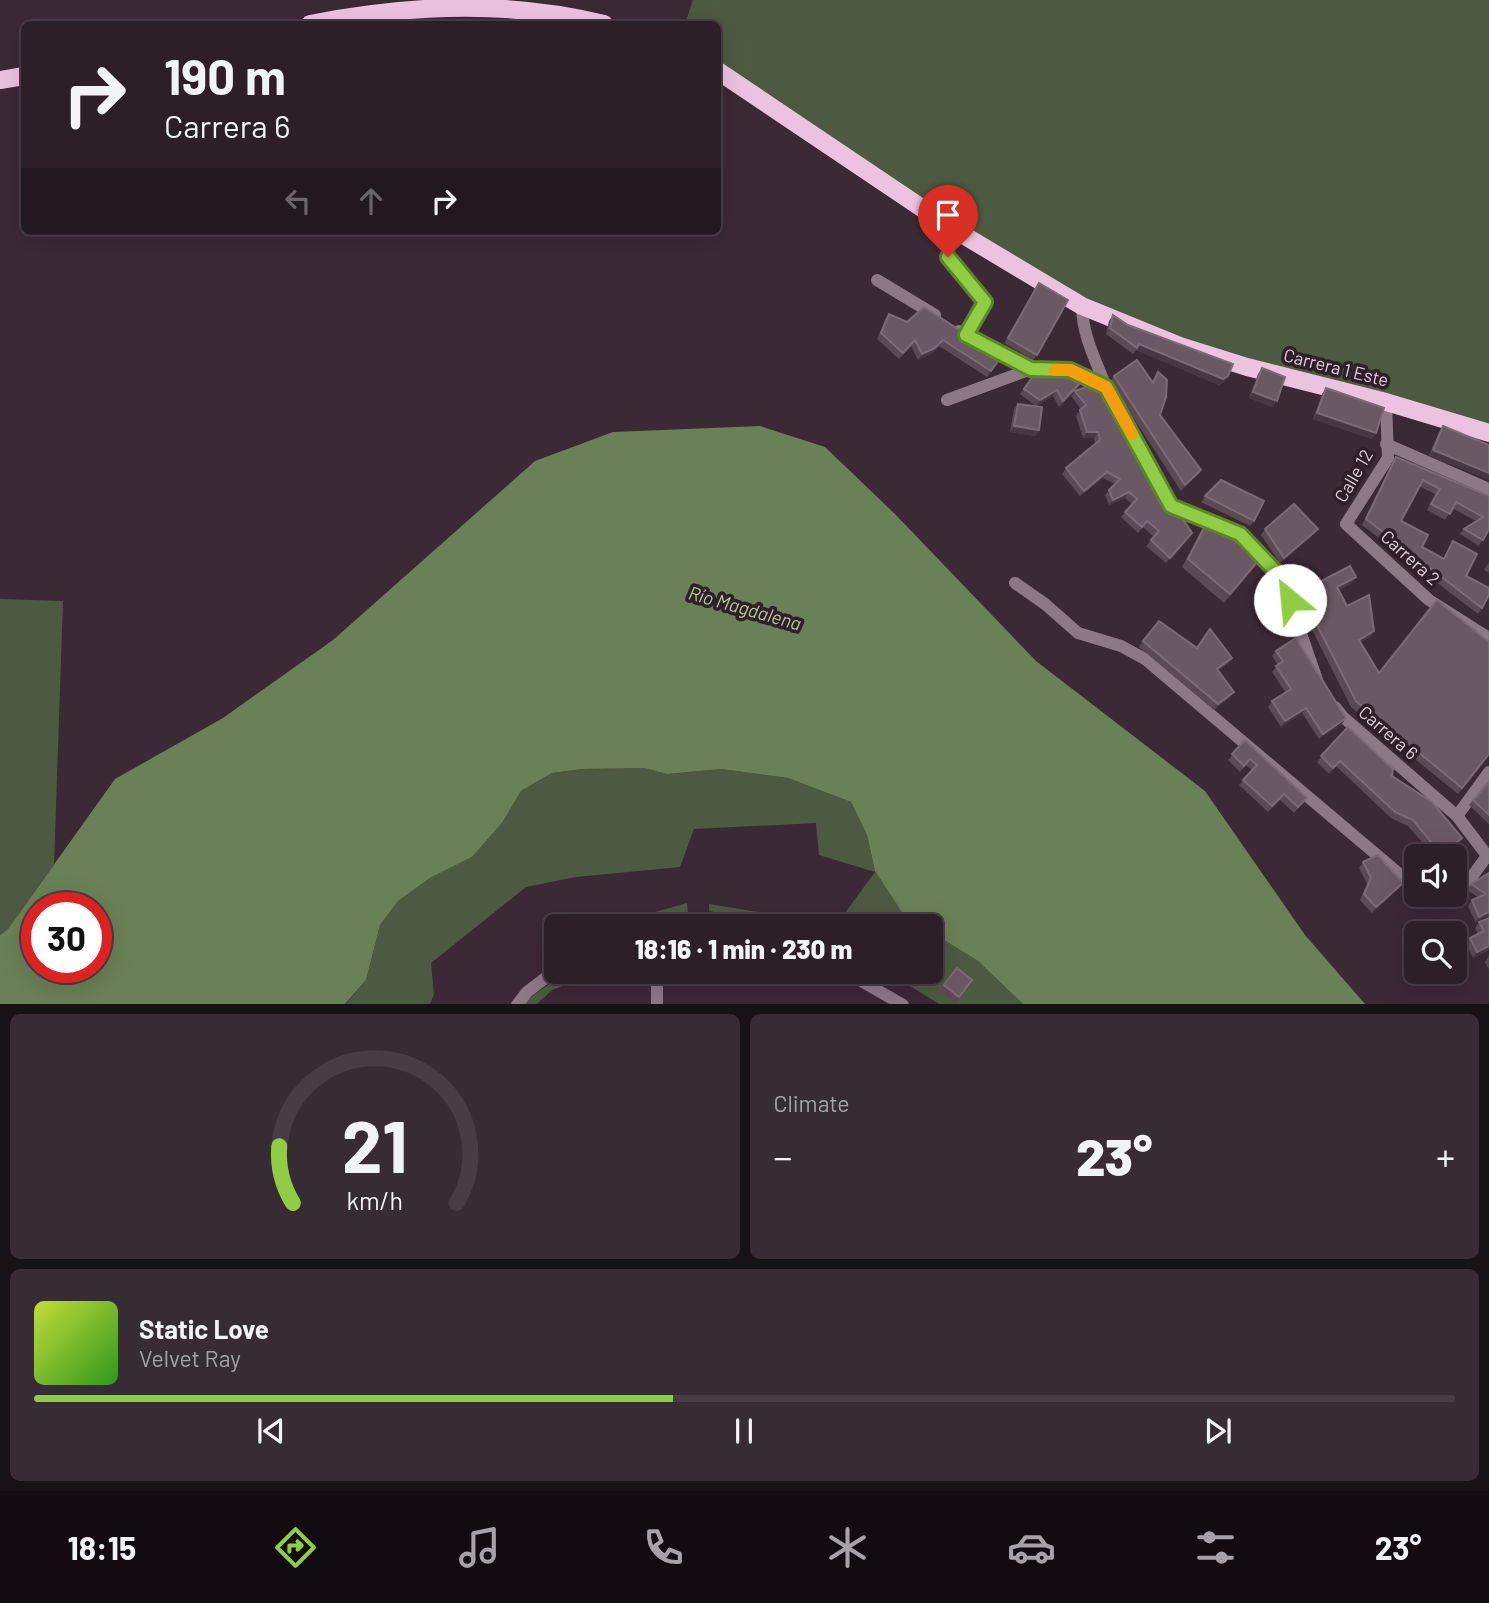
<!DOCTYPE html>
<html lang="en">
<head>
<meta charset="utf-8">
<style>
	:root { --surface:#2c1f28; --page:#382c34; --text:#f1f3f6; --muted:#a6a2a8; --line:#483d45; --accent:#8fcd42 }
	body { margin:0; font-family:Barlow,sans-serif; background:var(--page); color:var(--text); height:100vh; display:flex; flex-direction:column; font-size:26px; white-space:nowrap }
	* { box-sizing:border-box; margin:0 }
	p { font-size:23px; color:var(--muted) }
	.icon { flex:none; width:38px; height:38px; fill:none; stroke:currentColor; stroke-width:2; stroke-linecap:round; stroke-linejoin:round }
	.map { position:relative; height:1004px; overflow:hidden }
	.side { display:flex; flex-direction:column; gap:10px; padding:10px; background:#181116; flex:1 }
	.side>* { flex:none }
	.hud { position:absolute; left:21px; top:21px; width:700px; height:214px; border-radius:10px; box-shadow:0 7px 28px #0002,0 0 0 2px var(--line); background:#2c1f28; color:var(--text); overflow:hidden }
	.buttons { position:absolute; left:1404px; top:844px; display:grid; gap:14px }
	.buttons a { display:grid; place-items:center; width:63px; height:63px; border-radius:10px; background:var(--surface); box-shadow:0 7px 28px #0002,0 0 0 2px var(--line); font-size:35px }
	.speed { position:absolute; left:21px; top:892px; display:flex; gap:14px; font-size:35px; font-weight:700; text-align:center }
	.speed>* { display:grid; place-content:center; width:91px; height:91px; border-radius:50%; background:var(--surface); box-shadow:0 7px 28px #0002,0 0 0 2px var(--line); line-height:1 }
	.speed .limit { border:10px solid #d22; background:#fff; color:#111 }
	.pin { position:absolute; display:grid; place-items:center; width:60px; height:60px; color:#fff; margin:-72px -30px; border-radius:50% 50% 50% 0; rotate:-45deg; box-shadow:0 0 7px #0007 }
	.pin .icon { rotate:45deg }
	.me { position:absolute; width:77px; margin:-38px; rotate:332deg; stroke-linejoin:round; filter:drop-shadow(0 0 5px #0008) }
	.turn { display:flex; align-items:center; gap:24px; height:147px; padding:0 28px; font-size:32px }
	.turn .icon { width:91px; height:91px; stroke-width:2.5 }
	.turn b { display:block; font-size:49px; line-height:60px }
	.lanes { display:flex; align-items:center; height:66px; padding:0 28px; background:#0003; justify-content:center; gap:35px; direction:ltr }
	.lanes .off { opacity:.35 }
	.big { font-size:52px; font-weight:800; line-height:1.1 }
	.side .widget { flex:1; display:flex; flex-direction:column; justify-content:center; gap:10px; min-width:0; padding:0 24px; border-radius:10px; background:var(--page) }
	.side .dial { align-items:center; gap:0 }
	.dial svg { height:182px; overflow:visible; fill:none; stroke:var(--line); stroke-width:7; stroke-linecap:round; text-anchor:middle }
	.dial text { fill:var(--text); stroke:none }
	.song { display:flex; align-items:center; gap:21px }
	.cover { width:84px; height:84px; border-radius:10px; background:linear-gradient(135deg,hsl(70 70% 55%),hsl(110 70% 35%)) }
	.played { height:7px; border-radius:4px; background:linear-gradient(90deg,var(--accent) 45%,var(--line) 45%) }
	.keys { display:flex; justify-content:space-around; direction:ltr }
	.heat { display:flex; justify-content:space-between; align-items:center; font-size:38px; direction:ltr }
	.side .tiles { flex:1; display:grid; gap:10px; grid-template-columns:1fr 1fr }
	.widget:last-child { grid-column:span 2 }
	.trip { position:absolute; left:544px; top:914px; width:399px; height:70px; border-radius:10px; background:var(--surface); box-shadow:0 7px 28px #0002,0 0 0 2px var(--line); font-weight:800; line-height:70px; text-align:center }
	.menu { display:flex; height:112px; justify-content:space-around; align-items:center; background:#120c10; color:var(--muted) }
	.menu .icon { width:49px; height:49px }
	.menu .active { color:var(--accent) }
	.menu b { font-size:32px; color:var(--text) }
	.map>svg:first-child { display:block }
	.green { fill:#4d5a42 }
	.water { fill:#6a8056; fill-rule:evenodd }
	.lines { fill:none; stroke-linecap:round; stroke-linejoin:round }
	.street { stroke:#8d7986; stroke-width:12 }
	.primary { stroke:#ebc3de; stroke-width:18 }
	.wall { fill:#5c4956 }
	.shaded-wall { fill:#493643 }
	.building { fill:#6a5864; stroke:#7c6b76; stroke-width:2 }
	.route-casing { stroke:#5d852b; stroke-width:18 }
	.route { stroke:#8fcd42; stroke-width:12 }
	.slow { stroke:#f59e0b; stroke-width:12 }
	.labels { text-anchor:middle; stroke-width:7; stroke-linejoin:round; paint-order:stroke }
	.street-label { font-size:18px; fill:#ddd1d9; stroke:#301f2b }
	.water-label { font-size:19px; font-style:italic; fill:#abcd8b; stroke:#301f2b }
</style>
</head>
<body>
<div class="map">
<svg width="1489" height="1005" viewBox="0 0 1489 1005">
	<rect width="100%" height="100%" fill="#3b2935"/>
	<g class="green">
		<polygon points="693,0 1489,0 1489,433 1127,324 950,227 718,71 718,24 685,24"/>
		<polygon points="0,599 63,601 54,864 8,929 0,935"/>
		<polygon points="644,768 667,774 721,769 788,778 851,802 867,835 875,871 903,914 922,926 788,926 709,911 709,904 836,925 875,872 819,855 816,823 694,829 680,867 576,877 526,887 431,963 434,994 430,1004 345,1005 366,980 380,925 398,901 430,878 472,857 502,823 521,791 552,773 582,769"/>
		<polygon points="687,903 688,914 640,926 606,926"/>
		<polygon points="931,932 978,961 1023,1004 939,1004 886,971 931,971"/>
		<polygon points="569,971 600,971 552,990 537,1004 524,1005 532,996"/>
	</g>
	<path class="water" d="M760 426 825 447 895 514 1036 661 1205 791 1305 935 1365 1004H1023L978 961 931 932V926H922L903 914 875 871 867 835 851 802 788 778 721 769 667 774 644 768 582 769 552 773 521 791 502 823 472 857 430 878 398 901 380 925 366 980 345 1004H0V935L8 929 115 779 223 718 333 640 535 461 613 432ZM37 908H96V968H37Z"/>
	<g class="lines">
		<g class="street">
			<polyline points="950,227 948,257 985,302 966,335"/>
			<polyline points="877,280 935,315"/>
			<path d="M1082 306C1082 334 1096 361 1106 387"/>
			<polyline points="959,331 1031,369 1070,370 1106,387 1171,506 1240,535 1282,578 1317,680"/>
			<polyline points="947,400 1031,369"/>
			<polyline points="1386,402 1388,458 1346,524 1429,600 1489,638"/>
			<polyline points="1386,444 1489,489"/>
			<polyline points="1015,583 1045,604 1078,633 1121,646 1145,659 1416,888"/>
			<polyline points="1335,707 1343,717 1457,816 1489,858"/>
			<polyline points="1457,816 1489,772"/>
			<polyline points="1430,894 1452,894"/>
			<polyline points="1454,894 1460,893 1487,856"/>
			<polyline points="657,971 657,1005"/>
			<polyline points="844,971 903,1005"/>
			<polyline points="517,1005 527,992 556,970"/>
		</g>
		<g class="primary">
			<path d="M310 24C406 5 508 0 604 24"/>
			<polyline points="718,71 950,227 1082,306 1180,346 1247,367 1386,402 1489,433"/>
			<polyline points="0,80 24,76"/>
		</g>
	</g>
	<g class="wall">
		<polygon points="1039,283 1037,355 1033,360 1004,343"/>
		<polygon points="889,314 1001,357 987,377 939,346 931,354 918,360 911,346 899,359 877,339 885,320"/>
		<polygon points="1113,315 1128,325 1228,376 1224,382 1219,385 1136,350 1133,354 1106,334 1109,321"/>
		<polygon points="1262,368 1273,407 1249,398 1258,374"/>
		<polygon points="1038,369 1084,379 1080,385 1059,407 1053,396 1036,406 1020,394"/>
		<polygon points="1158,372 1160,415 1201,470 1197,475 1181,491 1110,382 1114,376 1152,381"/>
		<polygon points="1326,388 1376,433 1372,439 1313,419 1322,394"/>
		<polygon points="1075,391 1192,533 1166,563 1146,546 1154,537 1143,527 1138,533 1121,517 1132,504 1125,498 1109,505 1105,495 1115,484 1103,478 1080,496 1062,474 1066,468 1095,444 1094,438 1083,438 1076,416 1081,409 1071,396"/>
		<polygon points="1018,404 1039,430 1035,436 1010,432 1014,409"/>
		<polygon points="1443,426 1489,445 1429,456 1439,432"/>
		<polygon points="1396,457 1489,496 1489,533 1487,532 1479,546 1460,534 1464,529 1476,521 1452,508 1445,520 1427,510 1435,494 1419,486 1401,521 1422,547 1443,559 1453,541 1466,576 1482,608 1478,614 1362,525 1392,463"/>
		<polygon points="1205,496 1254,521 1250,526 1201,502"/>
		<polygon points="1207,522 1257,564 1224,603 1182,567 1201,531"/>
		<polygon points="1265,529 1318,529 1314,534 1280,563 1261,535"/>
		<polygon points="1489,562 1489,573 1484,570"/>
		<polygon points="1352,583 1339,590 1347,606 1374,631 1370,637 1360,642 1379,673 1489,755 1458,794 1351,707 1296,598 1300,592"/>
		<polygon points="1143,641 1197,648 1228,664 1218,671 1230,697 1214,710 1139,647"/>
		<polygon points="1276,651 1342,724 1319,739 1302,713 1281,727 1268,707 1272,701 1286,693 1272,672 1278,665 1272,656"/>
		<polygon points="1348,727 1392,776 1458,844 1443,856 1434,856 1408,826 1391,818 1336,766 1329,774 1317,762"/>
		<polygon points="1245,740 1307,798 1294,813 1280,800 1268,812 1239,785 1252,770 1246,765 1240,772 1228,760"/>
		<polygon points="1489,782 1489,824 1469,805"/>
		<polygon points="1363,862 1403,883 1399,888 1372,913 1360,900 1367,884 1359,868"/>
		<polygon points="1489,873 1489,950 1473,958 1466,944 1470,938 1478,934 1475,928 1479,922 1489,918 1488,916 1475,922 1468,906 1472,900 1478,897 1467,890 1471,884"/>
		<polygon points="1489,956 1489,970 1485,962"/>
		<polygon points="901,971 923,971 914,982"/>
		<polygon points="972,980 955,1003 940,991 944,985"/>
	</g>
	<g class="shaded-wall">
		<polygon points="943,340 931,354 918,360 922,354"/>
		<polygon points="1139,344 1228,376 1224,382 1219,385 1136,350"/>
		<polygon points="1084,379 1080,385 1059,407 1063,401"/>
		<polygon points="1057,390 1053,396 1036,406 1040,400"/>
		<polygon points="1253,392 1277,401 1273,407 1249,398"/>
		<polygon points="1317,413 1376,433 1372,439 1313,419"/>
		<polygon points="1014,426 1039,430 1035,436 1010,432"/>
		<polygon points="1087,432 1098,432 1094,438 1083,438"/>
		<polygon points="1433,450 1489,473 1489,480 1429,456"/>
		<polygon points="1201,470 1197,475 1181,491 1185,485"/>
		<polygon points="1107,472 1103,478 1080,496 1084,491"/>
		<polygon points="1129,492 1125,498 1109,505 1113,500"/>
		<polygon points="1318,529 1314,534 1280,563 1284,558"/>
		<polygon points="1263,555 1257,564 1224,603 1230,594"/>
		<polygon points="1356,577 1352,583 1333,592 1337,587"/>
		<polygon points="1374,631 1370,637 1355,646 1359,640"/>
		<polygon points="1232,658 1228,664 1213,675 1217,669"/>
		<polygon points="1234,692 1230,697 1214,710 1218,704"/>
		<polygon points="1306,708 1302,713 1281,727 1285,721"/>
		<polygon points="1346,718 1342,724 1319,739 1323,734"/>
		<polygon points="1462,838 1458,844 1443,856 1441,856"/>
		<polygon points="1403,883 1399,888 1372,913 1376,907"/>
		<polygon points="1489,912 1488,916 1475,922 1479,917"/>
		<polygon points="1489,946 1489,950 1473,958 1477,952"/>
	</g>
	<g class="building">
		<polygon points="1039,283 1068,300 1037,355 1008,338"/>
		<polygon points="924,307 1001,357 991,371 943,340 935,348 922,354 915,340 903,353 881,333 889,314 907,322"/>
		<polygon points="1113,315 1128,325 1233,364 1228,376 1223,379 1139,344 1137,348 1110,328"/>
		<polygon points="1137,360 1153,383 1158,372 1167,380 1166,397 1160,415 1201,470 1185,485 1114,376"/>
		<polygon points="1262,368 1285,377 1277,401 1253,392"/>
		<polygon points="1038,369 1065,370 1084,379 1063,401 1057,390 1040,400 1024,389"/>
		<polygon points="1095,384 1192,533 1170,558 1151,540 1159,531 1147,521 1142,527 1125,512 1137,499 1129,492 1113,500 1109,490 1120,479 1107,472 1084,491 1066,468 1100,440 1098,432 1087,432 1080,410 1086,405 1075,391"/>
		<polygon points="1326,388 1384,408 1376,433 1317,413"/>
		<polygon points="1018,404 1042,407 1039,430 1014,426"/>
		<polygon points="1443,426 1489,445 1489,473 1433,450"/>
		<polygon points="1396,457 1489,496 1489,529 1483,540 1464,529 1483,517 1456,502 1450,514 1431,504 1440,489 1423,480 1401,521 1428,535 1422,547 1444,559 1453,541 1477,554 1466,576 1489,588 1489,595 1482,608 1366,519"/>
		<polygon points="1221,480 1264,501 1254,521 1205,496"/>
		<polygon points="1294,504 1318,529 1284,558 1265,529"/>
		<polygon points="1207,522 1263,555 1230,594 1188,559"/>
		<polygon points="1350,566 1356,577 1337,587 1347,606 1369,595 1374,631 1359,640 1379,673 1437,600 1489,642 1489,754 1462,788 1356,701 1300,592"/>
		<polygon points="1159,621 1197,648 1210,629 1232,658 1217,669 1234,692 1218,704 1143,641"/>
		<polygon points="1296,638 1346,718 1323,734 1306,708 1285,721 1272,701 1291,689 1276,666 1283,661 1276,651"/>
		<polygon points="1348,727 1393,769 1392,776 1432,802 1462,838 1442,855 1413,820 1395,812 1340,761 1333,768 1321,756"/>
		<polygon points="1245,740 1307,798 1298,807 1284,794 1272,806 1243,780 1257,765 1250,759 1244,766 1232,754"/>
		<polygon points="1489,782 1489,815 1473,800"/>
		<polygon points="1378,855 1403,883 1376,907 1364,894 1371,878 1363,862"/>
		<polygon points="1489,873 1489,912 1479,917 1472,900 1486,894 1471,884"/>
		<polygon points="856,914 870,926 846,926"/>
		<polygon points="1489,918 1489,946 1477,952 1470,938 1484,931 1479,922"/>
		<polygon points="957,968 972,980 959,997 944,985"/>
		<polygon points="913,971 922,971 918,976"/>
	</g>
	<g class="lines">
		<g class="route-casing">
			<polyline id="route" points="948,257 985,302 966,335 1031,369 1070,370 1106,387 1171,506 1240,534 1282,578 1290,600"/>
		</g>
		<use href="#route" class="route"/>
		<polyline class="slow" points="1055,370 1070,370 1106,387 1132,434"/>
	</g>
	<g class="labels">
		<g class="street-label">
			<text transform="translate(1336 368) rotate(14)" y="6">Carrera 1 Este</text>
			<text transform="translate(1354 476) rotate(-60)" y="6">Calle 12</text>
			<text transform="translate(1410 558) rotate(42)" y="6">Carrera 2</text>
			<text transform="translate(1388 733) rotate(41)" y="6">Carrera 6</text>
		</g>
		<g class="water-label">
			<text transform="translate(745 608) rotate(16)" y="7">Río Magdalena</text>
		</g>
	</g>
</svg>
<div class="buttons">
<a><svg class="icon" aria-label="sound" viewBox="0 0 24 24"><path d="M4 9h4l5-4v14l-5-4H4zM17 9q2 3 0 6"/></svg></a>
<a><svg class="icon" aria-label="search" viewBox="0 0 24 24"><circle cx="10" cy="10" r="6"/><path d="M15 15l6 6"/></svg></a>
</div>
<div class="speed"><div class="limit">30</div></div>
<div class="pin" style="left:948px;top:257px;background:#d93025"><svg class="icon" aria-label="arrive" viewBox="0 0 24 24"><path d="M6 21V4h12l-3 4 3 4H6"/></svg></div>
<svg class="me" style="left:1290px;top:600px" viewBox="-20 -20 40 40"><circle r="19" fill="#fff"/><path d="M0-13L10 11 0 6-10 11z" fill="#8fcd42"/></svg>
<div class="trip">18:16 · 1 min · 230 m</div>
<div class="hud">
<div class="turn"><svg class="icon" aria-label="right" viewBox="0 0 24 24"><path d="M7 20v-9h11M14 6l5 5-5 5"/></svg><div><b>190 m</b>Carrera 6</div></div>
<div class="lanes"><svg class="icon off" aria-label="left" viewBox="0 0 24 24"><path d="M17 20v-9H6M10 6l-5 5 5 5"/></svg><svg class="icon off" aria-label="ahead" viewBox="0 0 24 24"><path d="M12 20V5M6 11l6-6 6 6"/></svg><svg class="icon" aria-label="right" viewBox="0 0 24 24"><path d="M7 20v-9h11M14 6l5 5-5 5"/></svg></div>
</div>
</div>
<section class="side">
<div class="tiles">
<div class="widget dial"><svg viewBox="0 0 100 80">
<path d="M14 69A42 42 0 1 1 86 69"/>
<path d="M14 69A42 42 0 0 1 8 44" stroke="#8fcd42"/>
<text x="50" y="56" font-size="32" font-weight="700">21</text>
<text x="50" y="72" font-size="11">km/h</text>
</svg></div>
<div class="widget"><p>Climate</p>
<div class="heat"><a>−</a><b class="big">23°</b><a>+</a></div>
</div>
<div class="widget">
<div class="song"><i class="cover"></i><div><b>Static Love</b><p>Velvet Ray</p></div></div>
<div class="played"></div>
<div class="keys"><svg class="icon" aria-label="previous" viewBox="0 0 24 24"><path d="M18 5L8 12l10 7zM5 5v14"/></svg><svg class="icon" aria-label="pause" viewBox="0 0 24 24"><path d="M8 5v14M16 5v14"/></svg><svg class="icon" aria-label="next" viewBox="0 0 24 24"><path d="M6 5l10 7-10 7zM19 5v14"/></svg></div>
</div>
</div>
</section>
<nav class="menu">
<b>18:15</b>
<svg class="icon active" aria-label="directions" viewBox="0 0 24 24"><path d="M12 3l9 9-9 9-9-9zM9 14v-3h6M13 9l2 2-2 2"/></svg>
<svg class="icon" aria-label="music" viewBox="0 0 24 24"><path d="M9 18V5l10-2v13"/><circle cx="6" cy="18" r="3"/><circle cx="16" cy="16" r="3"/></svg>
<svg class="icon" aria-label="phone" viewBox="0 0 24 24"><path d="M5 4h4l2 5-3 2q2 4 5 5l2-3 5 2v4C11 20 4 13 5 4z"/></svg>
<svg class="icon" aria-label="climate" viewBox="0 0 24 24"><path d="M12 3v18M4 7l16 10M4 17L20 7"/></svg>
<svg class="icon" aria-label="car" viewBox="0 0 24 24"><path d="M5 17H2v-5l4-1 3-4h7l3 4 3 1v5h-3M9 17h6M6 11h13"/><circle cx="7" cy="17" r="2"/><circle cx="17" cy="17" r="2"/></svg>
<svg class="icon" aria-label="filters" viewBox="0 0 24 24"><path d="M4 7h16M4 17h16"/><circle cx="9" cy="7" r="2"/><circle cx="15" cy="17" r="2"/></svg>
<b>23°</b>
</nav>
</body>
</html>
